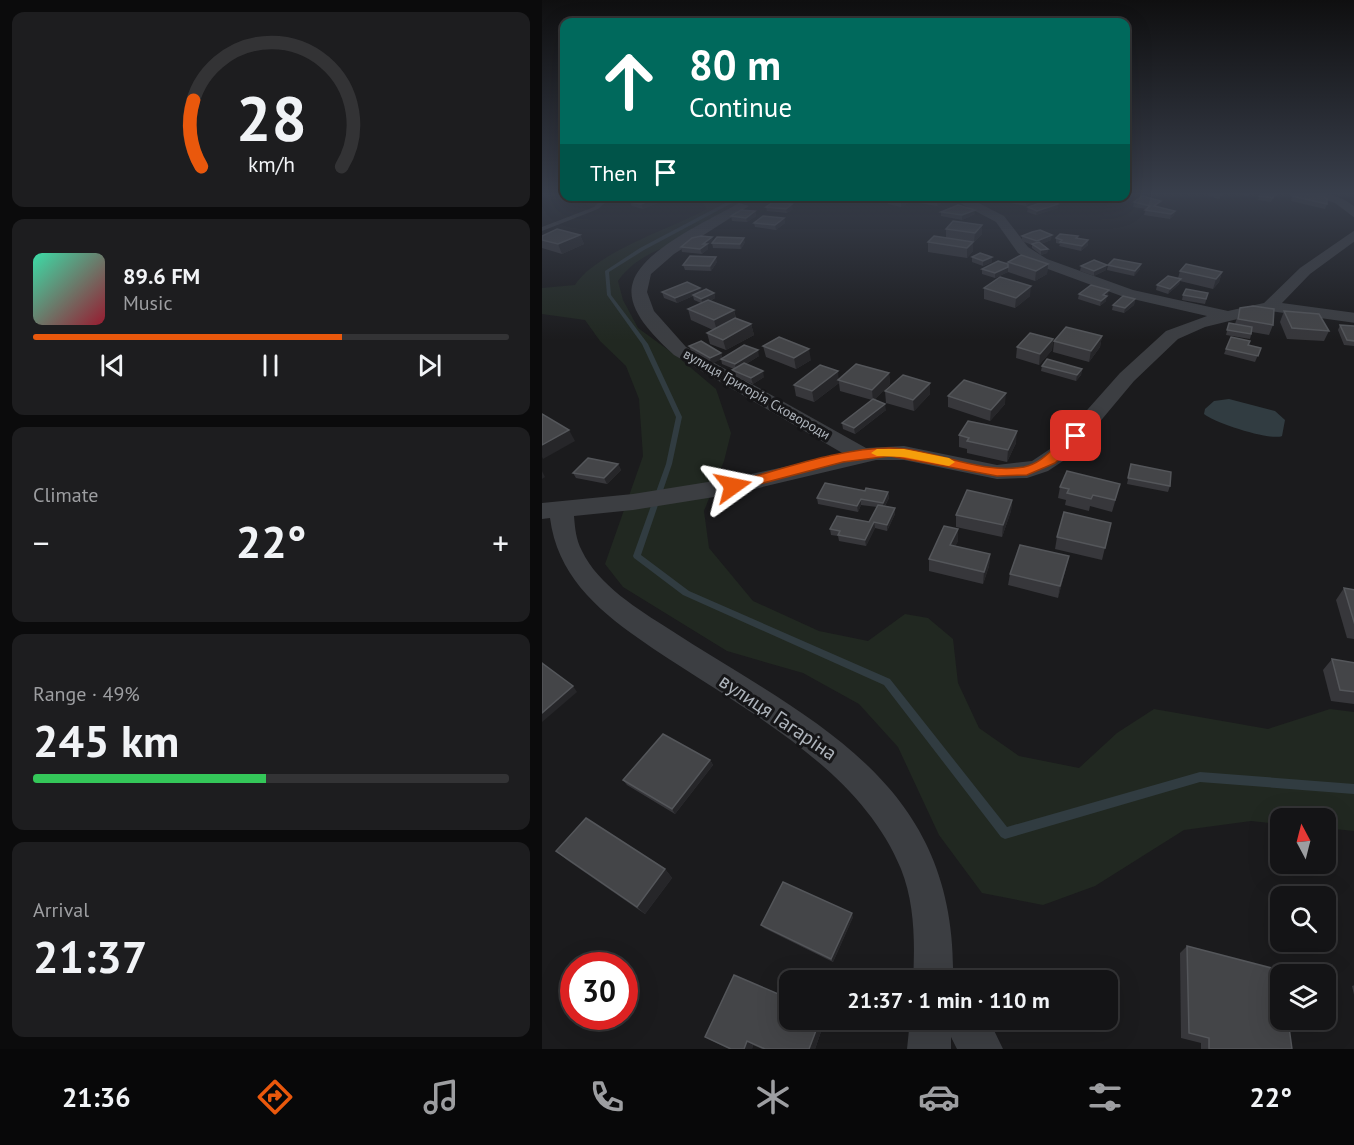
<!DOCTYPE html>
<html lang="en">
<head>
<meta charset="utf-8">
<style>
	:root { --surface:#141416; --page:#1d1d1f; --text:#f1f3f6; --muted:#9d9ea1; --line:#333335; --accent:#ea580c }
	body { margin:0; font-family:"PT Sans",sans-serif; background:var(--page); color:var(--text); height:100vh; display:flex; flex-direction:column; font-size:22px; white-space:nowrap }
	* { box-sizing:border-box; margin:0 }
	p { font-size:20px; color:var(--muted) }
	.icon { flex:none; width:33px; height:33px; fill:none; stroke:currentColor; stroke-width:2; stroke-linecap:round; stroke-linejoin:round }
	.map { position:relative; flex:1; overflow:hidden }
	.drawer { display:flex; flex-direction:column; gap:12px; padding:12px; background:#0b0b0c; width:542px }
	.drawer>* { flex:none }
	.top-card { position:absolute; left:18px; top:18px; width:570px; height:183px; border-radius:12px; box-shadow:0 6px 24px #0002,0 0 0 2px var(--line); background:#00695c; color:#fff; overflow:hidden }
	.needle { width:39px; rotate:353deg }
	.fabs { position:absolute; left:728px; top:808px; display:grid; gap:12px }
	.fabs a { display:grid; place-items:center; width:66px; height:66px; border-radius:12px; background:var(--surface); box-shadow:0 6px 24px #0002,0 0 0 2px var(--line); font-size:30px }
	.speed { position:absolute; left:18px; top:952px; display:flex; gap:12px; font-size:30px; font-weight:700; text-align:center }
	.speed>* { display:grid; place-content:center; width:78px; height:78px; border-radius:50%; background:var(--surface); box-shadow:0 6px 24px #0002,0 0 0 2px var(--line); line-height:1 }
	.speed .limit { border:9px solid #d22; background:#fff; color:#111 }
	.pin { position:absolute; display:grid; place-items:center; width:51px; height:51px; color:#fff; margin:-26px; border-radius:12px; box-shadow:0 3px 9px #0006 }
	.me { position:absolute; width:66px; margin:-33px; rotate:78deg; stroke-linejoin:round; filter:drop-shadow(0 0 4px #0008) }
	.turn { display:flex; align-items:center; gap:21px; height:126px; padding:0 30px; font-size:27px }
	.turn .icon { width:78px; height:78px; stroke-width:2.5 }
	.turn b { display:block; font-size:42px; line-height:51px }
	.then { display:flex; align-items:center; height:57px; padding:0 30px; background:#0003; gap:12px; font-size:22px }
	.big { font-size:45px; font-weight:700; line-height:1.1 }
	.drawer .tile { flex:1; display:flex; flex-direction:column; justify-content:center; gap:9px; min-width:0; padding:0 21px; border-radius:12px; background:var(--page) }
	.drawer .dial { align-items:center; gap:0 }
	.dial svg { height:156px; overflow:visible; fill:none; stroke:var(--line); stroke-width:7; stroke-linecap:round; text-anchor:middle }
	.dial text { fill:var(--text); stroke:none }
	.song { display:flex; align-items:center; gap:18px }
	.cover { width:72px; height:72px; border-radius:9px; background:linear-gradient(135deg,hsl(160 70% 55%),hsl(350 70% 35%)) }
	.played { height:6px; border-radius:3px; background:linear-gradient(90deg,var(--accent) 65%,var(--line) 65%) }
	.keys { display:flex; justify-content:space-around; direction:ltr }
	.heat { display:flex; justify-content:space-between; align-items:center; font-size:33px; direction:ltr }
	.charge { height:9px; border-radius:4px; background:linear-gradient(90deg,#34c759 49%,var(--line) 0) }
	.trip { position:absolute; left:237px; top:970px; width:339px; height:60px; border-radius:12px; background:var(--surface); box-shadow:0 6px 24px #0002,0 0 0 2px var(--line); font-weight:700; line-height:60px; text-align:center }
	.menu { display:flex; height:96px; justify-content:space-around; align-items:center; background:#080809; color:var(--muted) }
	.menu .icon { width:42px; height:42px }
	.menu .selected { color:var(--accent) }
	.menu b { font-size:27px; color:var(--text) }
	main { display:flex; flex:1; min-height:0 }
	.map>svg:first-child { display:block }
	.green { fill:#212821 }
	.water { fill:#313c41 }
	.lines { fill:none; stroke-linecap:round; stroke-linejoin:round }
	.stream { fill:#313c41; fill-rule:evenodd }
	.lane { fill:#3c3e42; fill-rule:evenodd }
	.street { fill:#3c3e42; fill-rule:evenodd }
	.wall { fill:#37373b }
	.shaded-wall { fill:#262629 }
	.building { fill:#444548; stroke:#54565a; stroke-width:1.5 }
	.route { fill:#ea580c; stroke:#983908; stroke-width:1.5 }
	.slow { fill:#f59e0b }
	.labels { text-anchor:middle; stroke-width:6; stroke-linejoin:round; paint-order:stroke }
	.far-street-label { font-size:14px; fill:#aeb4bb; stroke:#161618 }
	.near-street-label { font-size:20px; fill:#aeb4bb; stroke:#161618 }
</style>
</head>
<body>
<main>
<section class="drawer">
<div class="tile dial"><svg viewBox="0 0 100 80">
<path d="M14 69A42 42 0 1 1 86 69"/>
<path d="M14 69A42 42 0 0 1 10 35" stroke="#ea580c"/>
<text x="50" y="56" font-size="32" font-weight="700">28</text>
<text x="50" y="72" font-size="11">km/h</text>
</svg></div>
<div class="tile">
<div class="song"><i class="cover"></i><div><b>89.6 FM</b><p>Music</p></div></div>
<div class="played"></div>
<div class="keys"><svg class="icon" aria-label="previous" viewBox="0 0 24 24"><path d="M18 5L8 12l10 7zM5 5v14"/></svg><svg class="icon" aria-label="pause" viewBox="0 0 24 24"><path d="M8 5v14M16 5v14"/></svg><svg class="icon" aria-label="next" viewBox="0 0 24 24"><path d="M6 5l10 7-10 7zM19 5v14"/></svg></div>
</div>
<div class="tile"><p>Climate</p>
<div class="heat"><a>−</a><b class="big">22°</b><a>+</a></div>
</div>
<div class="tile"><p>Range · 49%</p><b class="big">245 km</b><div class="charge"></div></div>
<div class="tile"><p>Arrival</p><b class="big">21:37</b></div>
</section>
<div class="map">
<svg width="813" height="1049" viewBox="0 0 813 1049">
	<rect width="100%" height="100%" fill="#1b1b1d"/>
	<g class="green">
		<polygon points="11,193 22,193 22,196 83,197 55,207 0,197"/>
		<path d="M156 197H203L204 200C199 205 194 213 188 217 153 244 102 243 76 281L81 300 96 328 136 357 174 389 189 433 182 461 162 511 167 548 211 601 277 631 326 641 363 614 386 618 411 639 416 683 437 728 477 756 537 768 575 733 612 709 726 729 788 709 812 712V831L783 828V819H738V824L709 821 642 830 553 886 501 905 440 893 397 835 356 747 317 704 261 673 185 651 81 587 63 564 101 456 97 399 84 366 58 341 43 320 0 314V288L33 285C54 252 128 229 165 209Z"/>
	</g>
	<path class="water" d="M687 399 733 411 743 420 740 436C728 441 673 423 662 414L663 409 672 401Z"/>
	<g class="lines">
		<polygon class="stream" points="188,196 192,196 190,203 102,250 67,272 69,295 106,344 140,417 130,464 99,555 147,591 348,679 465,827 658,772 813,784 813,794 658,782 463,839 459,837 342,685 141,595 92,558 91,556 124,464 134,417 100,344 65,295 63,271 98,248 187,201"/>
		<polygon class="lane" points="63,196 70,196 56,209 0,231 0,227 52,207"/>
		<g class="street">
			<path d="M762 193C782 193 797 194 813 207V218L793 203Z"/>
			<path d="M405 196H423L462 216 486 247 505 259 591 290 686 311 722 303 758 268 813 230V241L768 274 740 303 813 313V323L728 311 663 327 636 339 592 381 530 455 506 471 485 478 455 479 362 460H334L191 494 91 510 32 516C33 528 34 540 40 551 56 585 97 610 127 629 272 723 416 781 411 981H371C373 944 373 904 359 869 315 761 186 702 96 638 53 608 15 573 8 518L0 519V503L91 494 191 478 302 454 132 355C114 338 82 309 91 282 101 249 168 220 197 203L207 206 132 254 109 274 105 292 112 311 144 347 324 448 362 446 455 465 490 461 514 445 578 373 624 331 665 316 582 297 495 265 476 253 454 222Z"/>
			<polygon points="368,1020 447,1020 461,1049 415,1049 409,1037 409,1049 365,1049"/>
		</g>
	</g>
	<g class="wall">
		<polygon points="667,193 682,193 677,199 666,196"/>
		<polygon points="690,193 709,193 706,196"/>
		<polygon points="719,193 738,193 736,193 734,197 732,196 729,202 716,200"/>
		<polygon points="751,193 785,204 783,209 749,201"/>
		<polygon points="102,196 127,196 122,198 123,200 101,209 90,206 88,202 106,197"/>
		<polygon points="465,196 491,196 491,200 484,206 463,202 464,198"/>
		<polygon points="377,198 404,200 395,206 377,203"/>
		<polygon points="346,200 370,201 359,207 346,204"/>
		<polygon points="592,202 618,206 616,207 633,211 632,215 628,219 602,215 604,209 591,207"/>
		<polygon points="516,204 516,208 494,215 485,212 486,207"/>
		<polygon points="224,207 251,209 245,213 225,211"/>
		<polygon points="433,210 433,214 420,220 399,216 399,212"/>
		<polygon points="213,211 214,216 205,222 190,221 189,216"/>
		<polygon points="242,218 243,223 234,230 213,227 212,223"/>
		<polygon points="440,225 440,234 432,242 404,238 404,229"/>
		<polygon points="38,235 42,244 20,254 0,248 0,236"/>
		<polygon points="480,236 509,240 499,244 506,249 505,253 499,255 490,248 490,245 480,241"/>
		<polygon points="536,236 535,238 546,245 539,251 517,246 518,244 514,243 514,238"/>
		<polygon points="203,242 199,249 171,248 170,243"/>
		<polygon points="386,242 431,242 431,251 425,258 386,252"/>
		<polygon points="166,245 166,249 160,254 140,252 139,247"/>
		<polygon points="430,257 450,262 441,266 430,262"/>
		<polygon points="175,262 169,271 143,270 141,265"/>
		<polygon points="466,262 506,264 505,274 493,281 466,272 453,278 440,274 440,269 466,264"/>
		<polygon points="566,265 598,269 592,276 565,270"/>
		<polygon points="539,266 564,270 552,276 538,271"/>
		<polygon points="638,271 680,272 677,282 671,289 638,281 637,284 626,294 614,290 615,285 636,278"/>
		<polygon points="442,288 488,296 473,308 442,299"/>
		<polygon points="159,291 172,293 173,298 168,301 192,310 194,318 209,324 212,335 184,350 168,344 165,333 171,330 149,320 146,309 159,303 152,300 151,296 135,303 122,298 120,292"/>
		<polygon points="666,293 663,304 640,300 641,295"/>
		<polygon points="537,294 566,295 564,296 564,301 558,306 536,299"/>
		<polygon points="593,299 592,305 582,313 570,310 571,305"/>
		<polygon points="698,308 731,325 727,335 710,332 708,339 684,335 687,323 693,324"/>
		<polygon points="742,311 787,331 782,341 745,339 738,322"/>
		<polygon points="798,325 813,326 813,346 802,345 796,330"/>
		<polygon points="560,336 558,347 547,362 511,352 512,341"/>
		<polygon points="511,339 510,350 497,365 474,358 475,347"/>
		<polygon points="706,345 719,348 713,362 682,354 684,349"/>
		<polygon points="147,346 179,353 180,358 217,356 204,364 222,377 211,384 192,375 190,370 192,369 180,364 179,359 169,364 149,351"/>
		<polygon points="221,346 269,360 254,369 224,357"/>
		<polygon points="500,366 540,369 539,375 534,381 499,371"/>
		<polygon points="347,373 348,384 332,400 344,410 313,434 301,429 300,423 330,400 298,391 297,383 272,402 254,396 252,385"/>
		<polygon points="343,391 388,394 372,411 344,403"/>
		<polygon points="406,396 463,404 448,421 406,407"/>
		<polygon points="417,435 474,443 465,462 425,453 425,449 417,447"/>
		<polygon points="76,464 79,470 65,484 34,478 31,473"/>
		<polygon points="589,464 628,486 626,492 585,484"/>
		<polygon points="518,487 575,495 570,512 548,506 547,511 523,505 524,500 516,498"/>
		<polygon points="323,491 346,492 347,498 343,506 353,508 353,514 345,531 333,528 324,546 297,541 296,536 289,535 288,529 327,522 335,507 319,505 316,512 276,504 275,498"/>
		<polygon points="470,500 469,511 460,537 414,527 414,515"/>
		<polygon points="569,523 560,560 513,549 515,537"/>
		<polygon points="416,529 416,541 413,546 448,554 447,566 441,584 387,571 387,559"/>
		<polygon points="524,568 516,598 466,585 468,574"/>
		<polygon points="802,588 813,590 813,639 805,638 794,600"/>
		<polygon points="790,659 813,663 813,704 789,701 781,670"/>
		<polygon points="168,760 171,765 133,814 85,785 81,780"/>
		<polygon points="14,851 123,869 130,878 103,914 25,860"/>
		<polygon points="311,917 291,962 222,928 219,925"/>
		<polygon points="645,946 750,1049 659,1049 659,1043 639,1038 638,953"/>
		<polygon points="813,985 813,999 810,986"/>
		<polygon points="283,1020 273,1049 220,1049 211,1045 210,1049 187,1049 163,1037"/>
	</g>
	<g class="shaded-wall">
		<polygon points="119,196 127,196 122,198 123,200 101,209 99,204"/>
		<polygon points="370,196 370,201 359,207 359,202"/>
		<polygon points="403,196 404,196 404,200 395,206 395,202"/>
		<polygon points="490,196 491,196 491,200 484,206 484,201"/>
		<polygon points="250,204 251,209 245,213 244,209"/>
		<polygon points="516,204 516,208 494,215 495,211"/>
		<polygon points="433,210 433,214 420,220 420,215"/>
		<polygon points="213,211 214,216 205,222 204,218"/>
		<polygon points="633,211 632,215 628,219 629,214"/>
		<polygon points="242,218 243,223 234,230 233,225"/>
		<polygon points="440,225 440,234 432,242 433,233"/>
		<polygon points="38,235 42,244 20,254 16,244"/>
		<polygon points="510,235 509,240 494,246 495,241"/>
		<polygon points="170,237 171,241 166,245 166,249 160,254 158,249 161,244"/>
		<polygon points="202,238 203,242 199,249 198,244"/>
		<polygon points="546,240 546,245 539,251 540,246"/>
		<polygon points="431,242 431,251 425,258 425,248"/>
		<polygon points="506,249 505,253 499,255 499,250"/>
		<polygon points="174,257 175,262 169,271 168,266"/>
		<polygon points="450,257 450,262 441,266 441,261"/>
		<polygon points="506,264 505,274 493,281 494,271"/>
		<polygon points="599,264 598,269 592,276 593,271"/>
		<polygon points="565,265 564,270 552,276 552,271"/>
		<polygon points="466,267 466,272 453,278 453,273"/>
		<polygon points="680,272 677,282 671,289 674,279"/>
		<polygon points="639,279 637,284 626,294 628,289"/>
		<polygon points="489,286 488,296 473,308 474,298"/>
		<polygon points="158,288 160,293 151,295 151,296 135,303 133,298"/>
		<polygon points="567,290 566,295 560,300 561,295"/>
		<polygon points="172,293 173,298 161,304 159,299"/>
		<polygon points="565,296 564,301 558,306 559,301"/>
		<polygon points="593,299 592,305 582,313 583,308"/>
		<polygon points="192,310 194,321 175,331 172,320"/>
		<polygon points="209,324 212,335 184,350 181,340"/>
		<polygon points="560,336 558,347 547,362 549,351"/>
		<polygon points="511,339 510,350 497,365 498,354"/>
		<polygon points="267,349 269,360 254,369 252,358"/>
		<polygon points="216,350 217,356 194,370 193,364"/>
		<polygon points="179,353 180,359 169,364 168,358"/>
		<polygon points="540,369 539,375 534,381 535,375"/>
		<polygon points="221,371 222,377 211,384 209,378"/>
		<polygon points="296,371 297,383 272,402 270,391"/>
		<polygon points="347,373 348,384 331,401 330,390"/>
		<polygon points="388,383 388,394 372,411 371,400"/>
		<polygon points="464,393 463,404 448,421 449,410"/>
		<polygon points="343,404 344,410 313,434 312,428"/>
		<polygon points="27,430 33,441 1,459 0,457 0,445"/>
		<polygon points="475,431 474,443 465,462 466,450"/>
		<polygon points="76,464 79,470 65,484 62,478"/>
		<polygon points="0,471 3,477 0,479"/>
		<polygon points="346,492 347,498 341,509 341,503"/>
		<polygon points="319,499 319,505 316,512 315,506"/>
		<polygon points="470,500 469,511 460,537 461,525"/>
		<polygon points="353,508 353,514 345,531 345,525"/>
		<polygon points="332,522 333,528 324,546 323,540"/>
		<polygon points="416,529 416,541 408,557 408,545"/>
		<polygon points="448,554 447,566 441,584 442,572"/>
		<polygon points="527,556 524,568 516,598 518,586"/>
		<polygon points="31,686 35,692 0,722 0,713"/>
		<polygon points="168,760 171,765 133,814 130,809"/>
		<polygon points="123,869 130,878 103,914 95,907"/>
		<polygon points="310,913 311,917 291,962 289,959"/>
		<polygon points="278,1020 283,1020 273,1049 267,1049"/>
		<polygon points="205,1041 211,1045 210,1049 202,1049"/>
	</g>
	<g class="building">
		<polygon points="719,193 730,193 733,194 731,198 717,196"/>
		<polygon points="751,193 780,196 785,199 785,204 750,196"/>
		<polygon points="108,196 119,196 99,204 88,202"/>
		<polygon points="352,196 370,196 359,202 346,200"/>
		<polygon points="379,196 403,196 395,202 377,198"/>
		<polygon points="465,196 490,196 484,201 464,198"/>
		<polygon points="600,196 619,201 612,206 633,211 629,214 603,210 608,206 592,202"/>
		<polygon points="507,200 516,204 495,211 486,207"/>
		<polygon points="231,202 250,204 244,209 224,207"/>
		<polygon points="416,205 433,210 420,215 399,212"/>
		<polygon points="199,210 213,211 204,218 189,216"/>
		<polygon points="221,216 242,218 233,225 212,223"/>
		<polygon points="411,221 440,225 433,233 404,229"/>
		<polygon points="15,229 38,235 16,244 0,240 0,236"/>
		<polygon points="498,230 510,235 495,241 480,236 490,232"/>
		<polygon points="518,234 536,236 534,238 546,240 540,246 518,242 520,240 514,238"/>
		<polygon points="159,236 170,237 161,244 165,244 158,249 139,247 150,238"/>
		<polygon points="392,236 431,242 425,248 386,242"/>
		<polygon points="175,237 202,238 198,244 170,243"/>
		<polygon points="497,242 506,249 499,250 490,244"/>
		<polygon points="438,253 450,257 441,261 430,257"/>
		<polygon points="479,255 506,264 494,271 466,262"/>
		<polygon points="148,256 174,257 168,266 141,265"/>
		<polygon points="572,259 599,264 593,271 566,265"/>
		<polygon points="552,260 565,265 552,271 539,266"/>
		<polygon points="456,261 466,264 466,267 453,273 440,269"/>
		<polygon points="644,264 680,272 674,279 638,271"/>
		<polygon points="626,276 639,279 628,289 615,285"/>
		<polygon points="458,277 489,286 474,298 442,288"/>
		<polygon points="145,282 158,288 133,298 120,292"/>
		<polygon points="549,285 567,290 561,295 565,296 559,301 537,294"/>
		<polygon points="164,289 172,293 159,299 151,295"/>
		<polygon points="644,289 666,293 664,299 641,295"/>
		<polygon points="581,296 593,299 583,308 571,305"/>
		<polygon points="166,300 192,310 172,320 146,309"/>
		<polygon points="711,306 732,309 731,325 696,319 698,308"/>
		<polygon points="742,311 777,314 787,331 750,328"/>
		<polygon points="193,318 209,324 181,340 165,333"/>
		<polygon points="687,323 710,327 709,334 685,330"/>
		<polygon points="798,325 813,326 813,341 805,340"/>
		<polygon points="524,327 560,336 549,351 512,341"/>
		<polygon points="488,333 511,339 498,354 475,347"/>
		<polygon points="237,337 267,349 252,358 221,346"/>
		<polygon points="689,337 708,341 706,345 719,348 716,356 684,349"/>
		<polygon points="159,341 179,353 168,358 147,346"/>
		<polygon points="202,345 216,350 193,364 179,359"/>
		<polygon points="505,359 540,369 535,375 500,366"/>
		<polygon points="202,363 221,371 209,378 190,370"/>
		<polygon points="314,364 347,373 330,390 296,380"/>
		<polygon points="278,365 296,371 270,391 252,385"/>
		<polygon points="361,375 388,383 371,400 343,391"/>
		<polygon points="422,380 464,393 449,410 406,396"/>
		<polygon points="331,399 343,404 312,428 300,423"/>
		<polygon points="0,414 27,430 0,445"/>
		<polygon points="426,421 475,431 466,450 425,441 427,438 417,435"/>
		<polygon points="46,458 76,464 62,478 31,473"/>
		<polygon points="589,464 629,472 628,486 586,478"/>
		<polygon points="525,471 578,484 573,500 551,495 549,499 525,493 527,489 518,487"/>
		<polygon points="283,483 323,491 324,488 346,492 341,503 319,499 315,506 275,498"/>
		<polygon points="425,490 470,500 461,525 414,515"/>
		<polygon points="336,505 353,508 345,525 332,522 323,540 296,535 298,531 288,529 295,516 327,522"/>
		<polygon points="522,512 569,523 563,548 515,537"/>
		<polygon points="402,526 416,529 408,545 448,554 442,572 387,559"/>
		<polygon points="478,545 527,556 518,586 468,574"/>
		<polygon points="802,588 813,590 813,625"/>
		<polygon points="790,659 813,663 813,692 798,690"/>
		<polygon points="0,663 31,686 0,713"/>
		<polygon points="121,734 168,760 130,809 81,780"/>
		<polygon points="44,818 123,869 95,907 14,851"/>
		<polygon points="241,882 310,913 289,959 219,925"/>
		<polygon points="645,946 741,971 741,975 738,975 738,1020 746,1020 750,1049 667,1049 667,1038 647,1033"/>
		<polygon points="192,975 248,999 248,1020 278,1020 267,1049 223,1049 205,1041 202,1049 189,1049 163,1037"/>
	</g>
	<linearGradient id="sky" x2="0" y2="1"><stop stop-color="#0f0f10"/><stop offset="0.57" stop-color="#393f4c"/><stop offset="1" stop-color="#393f4c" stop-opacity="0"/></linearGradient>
	<rect width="813" height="340" fill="url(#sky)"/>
	<path class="route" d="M534 432 540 436 539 438 513 463 485 475 455 476 348 456 301 462 191 491 185 486 191 482C239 470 298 448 347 448 392 448 436 475 482 467 506 462 516 438 534 432Z"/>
	<polygon class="slow" points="362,449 407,458 413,462 407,466 362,457 335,456 329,453 335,449"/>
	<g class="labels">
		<g class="far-street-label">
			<text transform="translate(215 394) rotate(30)" y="5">вулиця Григорія Сковороди</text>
		</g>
		<g class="near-street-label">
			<text transform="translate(236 717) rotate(34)" y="7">вулиця Гагаріна</text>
		</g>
	</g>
</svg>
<div class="fabs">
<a><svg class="needle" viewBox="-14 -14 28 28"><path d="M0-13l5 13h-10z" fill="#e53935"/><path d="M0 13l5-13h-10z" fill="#9d9ea1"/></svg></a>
<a><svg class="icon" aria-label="search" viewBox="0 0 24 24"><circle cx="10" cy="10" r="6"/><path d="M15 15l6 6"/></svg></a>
<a><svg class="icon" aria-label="layers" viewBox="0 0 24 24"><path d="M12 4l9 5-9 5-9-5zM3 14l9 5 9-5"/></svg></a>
</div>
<div class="speed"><div class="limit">30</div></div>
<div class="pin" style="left:534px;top:436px;background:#d93025"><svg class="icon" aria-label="arrive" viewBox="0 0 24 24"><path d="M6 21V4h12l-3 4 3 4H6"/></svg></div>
<svg class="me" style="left:191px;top:486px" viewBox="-20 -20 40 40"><path d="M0-17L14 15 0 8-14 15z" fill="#ea580c" stroke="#fff" stroke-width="4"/></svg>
<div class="trip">21:37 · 1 min · 110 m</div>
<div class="top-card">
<div class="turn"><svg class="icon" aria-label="ahead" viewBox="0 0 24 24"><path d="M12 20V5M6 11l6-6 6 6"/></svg><div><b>80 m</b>Continue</div></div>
<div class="then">Then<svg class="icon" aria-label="arrive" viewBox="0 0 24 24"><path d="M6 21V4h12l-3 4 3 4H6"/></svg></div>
</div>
</div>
</main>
<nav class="menu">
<b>21:36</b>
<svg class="icon selected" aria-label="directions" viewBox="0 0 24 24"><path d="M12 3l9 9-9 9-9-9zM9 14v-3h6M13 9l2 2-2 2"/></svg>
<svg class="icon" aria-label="music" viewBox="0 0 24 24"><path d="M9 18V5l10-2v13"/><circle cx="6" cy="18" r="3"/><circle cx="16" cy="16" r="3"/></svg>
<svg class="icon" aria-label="phone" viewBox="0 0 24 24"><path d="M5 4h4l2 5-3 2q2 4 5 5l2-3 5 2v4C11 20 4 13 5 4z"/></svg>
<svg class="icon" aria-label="climate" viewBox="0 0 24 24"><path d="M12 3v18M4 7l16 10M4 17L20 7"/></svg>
<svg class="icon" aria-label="car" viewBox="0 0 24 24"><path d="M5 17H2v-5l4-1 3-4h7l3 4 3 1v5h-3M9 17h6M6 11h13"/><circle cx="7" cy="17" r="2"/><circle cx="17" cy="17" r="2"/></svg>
<svg class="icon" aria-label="filters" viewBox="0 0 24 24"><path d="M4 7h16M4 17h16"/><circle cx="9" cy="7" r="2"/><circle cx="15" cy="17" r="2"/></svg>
<b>22°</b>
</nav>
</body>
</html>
